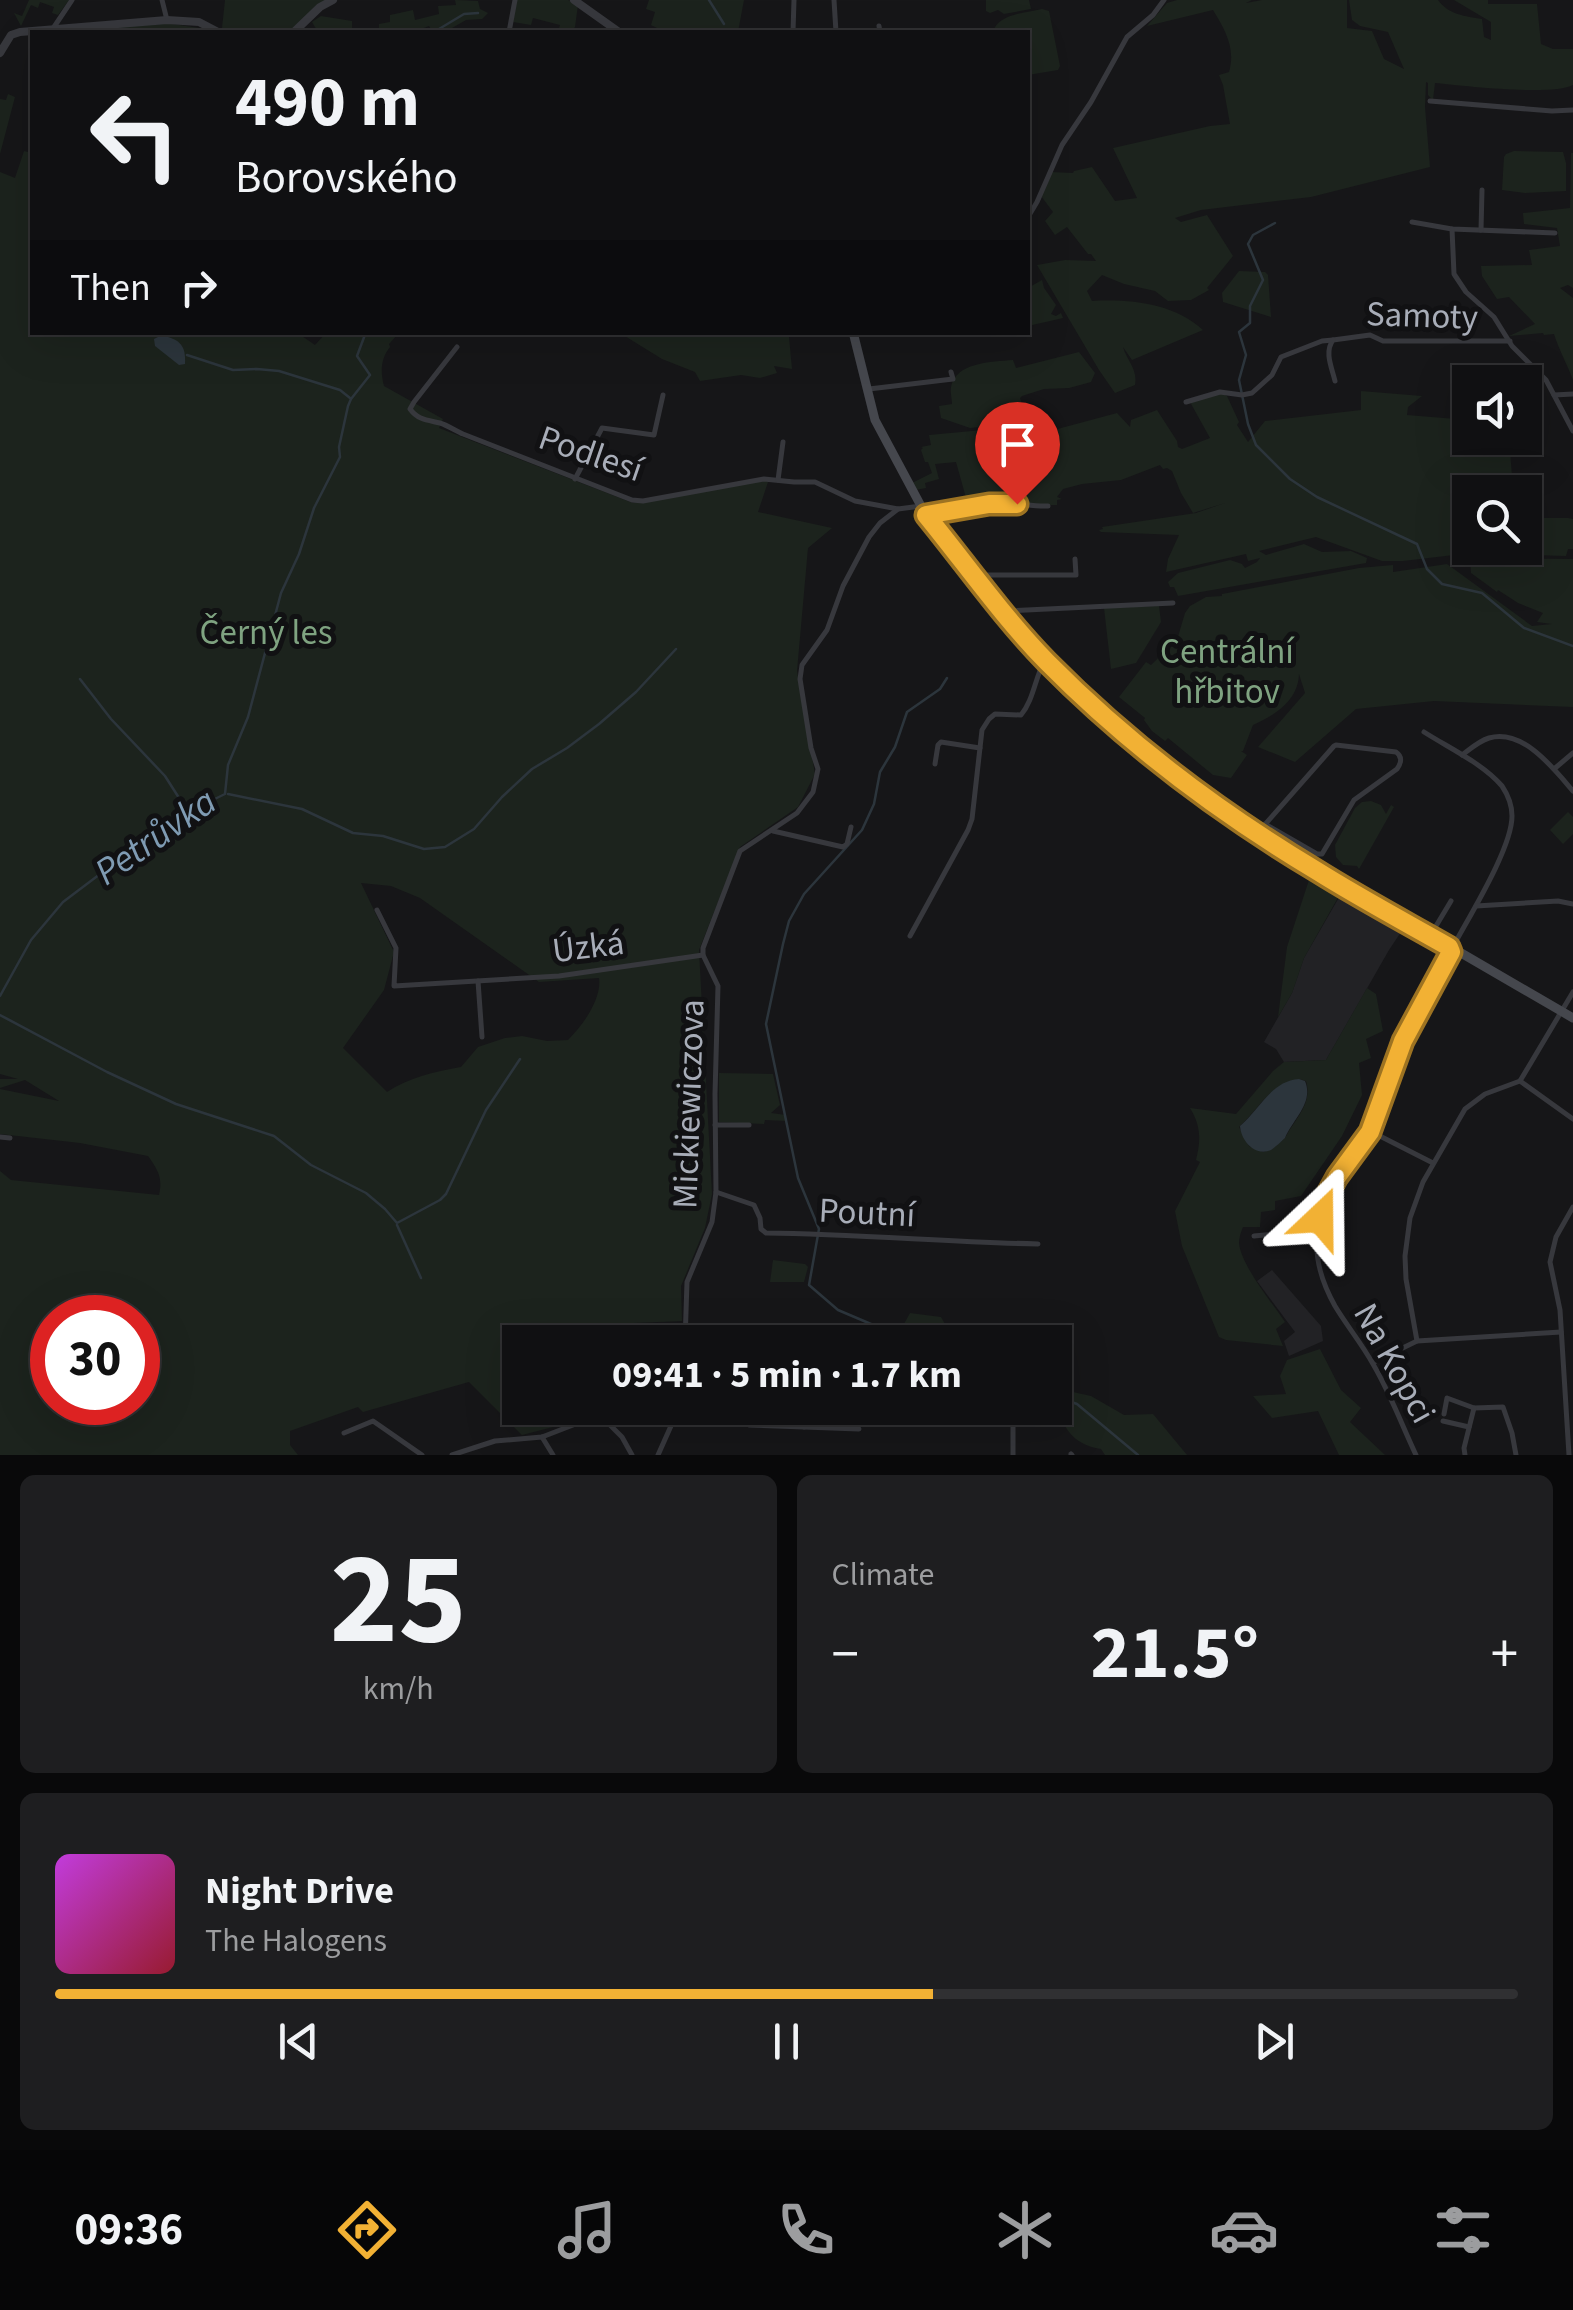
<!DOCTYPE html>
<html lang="en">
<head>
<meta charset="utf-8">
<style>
	:root { --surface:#101012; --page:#1e1e20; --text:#f1f3f6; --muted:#9c9d9f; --line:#303032; --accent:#f2b134 }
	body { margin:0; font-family:"Source Sans 3",sans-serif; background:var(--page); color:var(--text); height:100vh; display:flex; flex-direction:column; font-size:38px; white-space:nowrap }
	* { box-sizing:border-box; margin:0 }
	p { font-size:32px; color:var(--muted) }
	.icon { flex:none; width:55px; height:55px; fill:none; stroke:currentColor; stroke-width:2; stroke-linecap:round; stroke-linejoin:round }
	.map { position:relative; height:1455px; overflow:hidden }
	.sheet { display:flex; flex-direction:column; gap:20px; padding:20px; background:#09090a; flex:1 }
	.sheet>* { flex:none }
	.banner { position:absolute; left:30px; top:30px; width:1000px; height:305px; border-radius:0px; box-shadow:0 10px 40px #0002,0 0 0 2px var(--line); background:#101012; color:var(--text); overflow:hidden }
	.tools { position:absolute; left:1452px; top:365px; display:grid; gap:20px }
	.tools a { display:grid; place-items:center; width:90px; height:90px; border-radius:0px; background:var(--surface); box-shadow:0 10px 40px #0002,0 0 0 2px var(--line); font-size:50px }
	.speed { position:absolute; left:30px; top:1295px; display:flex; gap:20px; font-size:50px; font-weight:700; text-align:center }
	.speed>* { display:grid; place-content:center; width:130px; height:130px; border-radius:50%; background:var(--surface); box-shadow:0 10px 40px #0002,0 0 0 2px var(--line); line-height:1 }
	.speed .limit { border:15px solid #d22; background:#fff; color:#111 }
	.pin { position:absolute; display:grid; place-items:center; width:85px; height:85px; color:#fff; margin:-102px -42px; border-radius:50% 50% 50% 0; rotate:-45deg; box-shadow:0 0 10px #0007 }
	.pin .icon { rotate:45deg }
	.me { position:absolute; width:110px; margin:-55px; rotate:23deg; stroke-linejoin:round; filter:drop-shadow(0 0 8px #0008) }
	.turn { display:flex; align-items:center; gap:35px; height:210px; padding:0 40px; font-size:45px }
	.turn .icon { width:130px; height:130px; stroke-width:2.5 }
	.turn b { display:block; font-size:70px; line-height:85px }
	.then { display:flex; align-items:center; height:95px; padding:0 40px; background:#0003; gap:20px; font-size:38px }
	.big { font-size:75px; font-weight:700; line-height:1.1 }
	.sheet .widget { flex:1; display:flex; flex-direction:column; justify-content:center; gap:15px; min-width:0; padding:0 35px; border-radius:15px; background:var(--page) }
	.sheet .dial { align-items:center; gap:0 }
	.dial b { font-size:130px; line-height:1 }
	.song { display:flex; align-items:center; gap:30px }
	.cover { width:120px; height:120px; border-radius:15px; background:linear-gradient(135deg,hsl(290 70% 55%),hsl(350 70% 35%)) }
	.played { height:10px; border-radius:5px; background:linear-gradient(90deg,var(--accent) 60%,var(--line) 60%) }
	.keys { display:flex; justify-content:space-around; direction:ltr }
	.heat { display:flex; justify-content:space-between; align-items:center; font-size:55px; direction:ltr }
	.sheet .tiles { flex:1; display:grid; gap:20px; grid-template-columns:1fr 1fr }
	.widget:last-child { grid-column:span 2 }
	.trip { position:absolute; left:502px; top:1325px; width:570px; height:100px; border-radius:0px; background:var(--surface); box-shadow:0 10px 40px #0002,0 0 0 2px var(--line); font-weight:700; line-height:100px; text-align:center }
	.tab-bar { display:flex; height:160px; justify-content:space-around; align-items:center; background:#060607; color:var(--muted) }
	.tab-bar .icon { width:70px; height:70px }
	.tab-bar .selected { color:var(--accent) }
	.tab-bar b { font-size:45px; color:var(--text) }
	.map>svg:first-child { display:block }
	.built { fill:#222225 }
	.green { fill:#1c231d; fill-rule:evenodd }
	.water { fill:#2c353c }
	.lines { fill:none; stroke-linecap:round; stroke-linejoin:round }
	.stream { stroke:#2c353c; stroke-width:2.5 }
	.minor { stroke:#37383d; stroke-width:5 }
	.tertiary { stroke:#37383d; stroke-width:8 }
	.secondary { stroke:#45474d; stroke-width:9 }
	.route-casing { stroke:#9d7322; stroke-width:25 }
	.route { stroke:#f2b134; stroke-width:18 }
	.labels { text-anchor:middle; stroke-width:10; stroke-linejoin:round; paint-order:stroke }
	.street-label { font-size:35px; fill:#a8adb8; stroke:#111113 }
	.park-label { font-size:35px; fill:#7fa381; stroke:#111113 }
	.water-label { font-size:38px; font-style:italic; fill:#7f9bb3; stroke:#111113 }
</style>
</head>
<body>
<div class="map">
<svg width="1573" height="1455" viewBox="0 0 1573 1455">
	<rect width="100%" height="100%" fill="#161618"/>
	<g class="built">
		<polygon points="1341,894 1403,929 1389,950 1326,1060 1284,1062 1276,1049 1264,1042 1292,993 1304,958"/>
		<polygon points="1272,1270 1321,1326 1323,1341 1289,1356 1284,1341 1295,1332 1257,1281"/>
	</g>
	<g class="green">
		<polygon points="29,0 69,0 58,15 52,13 54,7 40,2 38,8 31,5 21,26 14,13 22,16"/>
		<polygon points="225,0 326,0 290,32 226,32 222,28"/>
		<polygon points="455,0 478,1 480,9 488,13 482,19 466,20 445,32 427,32 431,29 429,26 413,32 379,32 379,24 390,22 390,15 413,10 415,20 439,14 438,6 456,5"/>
		<polygon points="517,0 568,0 578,5 575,27 570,32 558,32 560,25 533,18 531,25 513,22"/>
		<polygon points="649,0 744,0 738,32 665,32 651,25 655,12 646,9"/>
		<polygon points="986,0 1029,0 1031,9 1004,14 998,10 990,13 986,11"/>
		<path d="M1177 0H1252L1246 3 1262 0H1347V28L1372 31 1384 59 1404 69 1388 32 1360 26 1352 20 1349 0H1438C1449 15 1465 16 1482 19L1484 37 1491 40V22L1454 0H1488V4H1537L1541 44 1553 49H1573V85C1553 96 1464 86 1435 83L1433 100 1428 95V83L1426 82 1425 107 1430 167 1311 197 1201 210 1175 218 1181 222 1207 215 1233 256 1207 288 1209 290 1191 300 1168 301 1155 291 1124 284 1102 275 1087 291 1092 301C1131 299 1173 303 1203 330L1132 360 1123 347C1127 361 1138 369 1135 385L1115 393 1099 370 1037 265 1065 260 1096 261 1091 254H1088L1067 227 1055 235 1045 221 1053 212 1041 196 1051 172 1073 173 1074 171 1092 167 1115 201 1137 198 1113 148 1210 126 1230 124 1223 85 1219 75 1229 72C1236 48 1225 30 1213 10L1147 26 1167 3Z"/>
		<path d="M1042 9 1049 11 1060 66 1058 70 1028 75V32H993C998 14 1025 13 1042 9Z"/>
		<polygon points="321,16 352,21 352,32 318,32 312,22"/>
		<polygon points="166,23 199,28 207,32 99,32 100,28"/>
		<polygon points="8,94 15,97 0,154 0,99 6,100"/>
		<path d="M24 151 32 153V332H296L315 345 326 333H399L389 344 390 347C381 358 380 371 384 386L443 419 439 428 633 503 769 479 758 512 832 528 808 548 797 671 815 774 798 807 740 847 699 950 712 1194 705 1228 681 1286 682 1321 586 1325 583 1342H520V1408H587L588 1418 522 1435 469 1382 363 1412 358 1407 290 1431V1445L298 1455H0V1171L11 1180 159 1195C163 1178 158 1170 148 1156L80 1143 0 1134V1089L59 1101 25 1080 0 1088V1079H18L0 1074V172L15 178ZM361 883 391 886 420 898 539 982 599 978C602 999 583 1025 568 1040L547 1041 522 1036 505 1038 478 1047 461 1067C436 1071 408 1078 387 1092L343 1048 384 990 394 952ZM52 1318H138V1402H52Z"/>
		<polygon points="1514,151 1563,152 1566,163 1566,191 1525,193 1502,190 1504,157 1506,154"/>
		<path d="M1571 153H1573V288L1568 285 1560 288 1573 298V380C1567 364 1559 350 1554 334L1544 335 1543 333 1509 336 1535 324 1509 297 1497 299 1482 276 1481 266 1532 265 1529 250 1560 246 1557 228 1524 224 1523 213 1570 208Z"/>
		<polygon points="1239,271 1265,272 1268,275 1271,317 1223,302 1222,293"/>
		<polygon points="1042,280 1044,288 1056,305 1051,314 1056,316 1061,313 1063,318 1028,326 1028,288"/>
		<polygon points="620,333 793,333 794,336 789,337 792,369 774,366 777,373 760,378 741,375 700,381 695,372 662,359"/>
		<path d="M1079 352 1095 373 1091 382 1069 388 1044 389 1022 396 1020 398 1026 415 1024 422 970 428 941 418 939 406 952 404C952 398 950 393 951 387 956 362 991 362 1013 360L1016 368Z"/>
		<polygon points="1361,391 1422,396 1408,407 1407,415 1456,419 1456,437 1454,439 1509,438 1512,476 1516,492 1470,492 1470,548 1525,548 1525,518 1568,518 1573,519 1573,549 1568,549 1566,556 1471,553 1403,561 1382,561 1316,537 1259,551 1266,555 1304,544 1322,552 1351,551 1367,558 1366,563 1178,596 1174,587 1170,587 1168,582 1178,573 1230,560 1242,564 1245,568 1257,562 1260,558 1248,561 1246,554 1166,572 1168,559 1179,535 1101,532 1099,530 1103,529 1102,527 1196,513 1225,503 1193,513 1181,493 1172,471 1167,468 1163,469 1160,465 1121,480 1082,484 1063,489 1057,497 1062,499 1057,500 1057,505 968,505 956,462 935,464 939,479 925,483 926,488 915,490 912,483 932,473 928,462 925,462 921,450 923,448 921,447 931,445 929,435 1015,427 1031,432 1038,441 1042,441 1045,434 1050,431 1117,413 1130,427 1131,420 1157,410 1177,441 1178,447 1182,449 1210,438 1190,402 1221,393 1227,396 1239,422 1237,425 1248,442 1265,421 1361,410"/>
		<path d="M1485 558 1573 559V707L1434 701 1356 709 1295 762 1258 747 1305 693 1299 674C1298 701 1275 715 1253 725L1243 751H1241L1247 755 1231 778 1213 775 1168 738 1165 741 1152 731 1144 720 1145 718 1119 697 1146 662 1151 665 1177 640 1185 613 1190 606 1206 597 1222 596V594L1359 568 1393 565V572L1447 564 1532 626 1552 624 1537 622 1543 613 1518 603 1498 590 1497 592 1471 573 1470 559Z"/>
		<polygon points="1159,606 1161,622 1136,663 1111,669 1104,608"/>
		<polygon points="1371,801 1381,805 1386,814 1391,805 1394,807 1359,869 1357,866 1343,865 1336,857 1335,845 1355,808 1362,802"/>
		<polygon points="1568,812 1573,817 1573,834 1563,844 1550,830"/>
		<polygon points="1309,880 1340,894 1304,958 1292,993 1278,1017 1287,947"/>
		<path d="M1367 988 1376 994 1383 1031 1366 1039 1371 1058 1359 1063 1362 1095 1342 1136 1301 1196 1275 1201V1210L1261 1212 1260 1227H1243C1241 1232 1239 1237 1239 1243 1241 1265 1272 1303 1285 1322L1276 1329 1283 1346 1226 1340 1219 1337 1182 1246 1175 1211 1200 1162 1196 1160C1201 1140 1201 1126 1190 1108L1236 1114 1273 1071 1284 1062 1326 1060ZM1299 1079 1306 1081C1313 1104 1294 1120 1285 1138L1272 1149 1263 1152 1249 1146 1239 1127C1262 1106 1267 1086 1299 1079Z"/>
		<polygon points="719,1073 773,1074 780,1105 771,1113 786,1115 786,1121 765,1120 764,1124 719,1122"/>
		<polygon points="773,1260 805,1264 808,1267 804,1282 770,1282"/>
		<polygon points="910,1313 941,1317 955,1342 928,1342 904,1324"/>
		<polygon points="1320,1349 1341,1390 1361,1408 1350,1422 1385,1455 1339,1455 1318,1411 1272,1418 1253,1396 1286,1394 1280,1376 1287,1360"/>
		<path d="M1055 1388 1091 1396 1124 1415 1153 1414 1187 1455H1105L1101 1449C1086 1447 1073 1440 1065 1426L1048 1422 1029 1412 1044 1413 1042 1408H1055Z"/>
	</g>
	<g class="water">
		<path d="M162 335C180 340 186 345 185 364L179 365 155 346 154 339Z"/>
		<path d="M1299 1079 1305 1081C1314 1103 1293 1119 1285 1138 1283 1140 1273 1149 1271 1150 1254 1157 1241 1140 1240 1126 1260 1109 1271 1081 1299 1079Z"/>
	</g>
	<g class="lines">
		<g class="stream">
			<polyline points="709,0 724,24"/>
			<polyline points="434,32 464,14 478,13"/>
			<polyline points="1275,223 1253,235 1248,244 1263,280 1250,306 1250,323 1239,332 1246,355 1239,380 1248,424 1256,445 1290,479 1317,497 1417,544 1427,569 1442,584 1482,593 1524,628 1573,646"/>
			<polyline points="187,355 233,370 257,369 279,371 340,390 350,398"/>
			<polyline points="80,679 111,719 165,776 188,812"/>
			<polyline points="228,794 302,809 353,833 383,836 424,849 445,847 474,829 502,797 532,769 567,748 599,724 636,692 676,649"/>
			<polyline points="0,996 31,940 63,902 157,831 188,812 225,794 228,765 248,717 281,593 299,554 314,508 340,457 339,447 348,406 351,399 370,375 357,356 366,332"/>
			<polyline points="0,1015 107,1072 176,1104 274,1136 311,1165 366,1193 385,1209 397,1223 440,1200 446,1194 486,1110 520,1059"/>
			<polyline points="397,1225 421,1278"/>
			<polyline points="924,1342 896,1330 878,1327 838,1310 809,1285 819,1229 798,1178 766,1024 783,944 789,921 804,894 862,830 874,804 880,772 895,747 907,712 940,689 947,678"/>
			<polyline points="1055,1396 1077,1404 1138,1455"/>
		</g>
		<g class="minor">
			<polyline points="162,0 167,20"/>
			<polyline points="834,0 836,32"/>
			<polyline points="879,26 880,32"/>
			<polyline points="52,30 72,0"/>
			<polyline points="509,32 515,0"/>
			<polyline points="793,32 794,0"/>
			<polyline points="924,32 929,31"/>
			<polyline points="1430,101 1552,111 1573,110"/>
			<polyline points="1028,217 1037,202 1062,145 1091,102 1127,37 1153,15 1164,0"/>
			<polyline points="1412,222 1452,229 1555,233"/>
			<polyline points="1452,229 1454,274 1466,292 1494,317 1512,346 1546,380 1573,431"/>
			<polyline points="1481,230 1482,190"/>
			<path d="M457 347 414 402 410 409C418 420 427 420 440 423 447 425 456 431 463 434L632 500 643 501 764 479 794 482H815L855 501 898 509"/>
			<path d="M1335 381C1332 368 1324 352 1333 340L1370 335 1383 341H1510"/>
			<polyline points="869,389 953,379 951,372"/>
			<polyline points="1554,395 1573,394"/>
			<polyline points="1186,402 1220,392 1242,395 1252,393 1272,375 1281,357 1322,341 1333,340"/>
			<polyline points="575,479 602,428 654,435 663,395"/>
			<polyline points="778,480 783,442"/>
			<path d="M927 514C953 510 981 502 1008 503 1021 503 1034 507 1048 506"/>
			<polyline points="977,575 1076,575 1075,559"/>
			<polyline points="1006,611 1173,603"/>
			<path d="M1424 732C1449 748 1482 763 1502 786 1508 795 1512 805 1512 816 1512 848 1470 915 1454 945"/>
			<path d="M1462 755C1470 749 1479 741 1489 738 1523 728 1554 769 1573 791"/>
			<polyline points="935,764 938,745 941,742 980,748"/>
			<polyline points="1554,769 1573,753"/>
			<polyline points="773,831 843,847 847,844 851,827"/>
			<path d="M1259 831 1261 829 1334 746 1336 745 1396 752C1402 756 1402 762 1397 769L1354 800 1322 854H1317L1265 824"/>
			<polyline points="1476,906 1558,901 1573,904"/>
			<polyline points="377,910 396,948 394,986 559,976 703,955"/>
			<path d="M910 936 968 830 972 819 982 730 989 719 995 714 1021 715C1034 699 1035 677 1045 660"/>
			<polyline points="1430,936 1451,901"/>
			<polyline points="478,981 482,1037"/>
			<polyline points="1520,1081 1573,1119"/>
			<polyline points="715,1125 749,1125"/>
			<polyline points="1370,1131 1403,1041 1451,951"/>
			<polyline points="0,1137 10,1138"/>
			<path d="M716 1192 754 1205 760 1218 761 1229 766 1233C857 1234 947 1242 1038 1244"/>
			<polyline points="1254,1236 1318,1230"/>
			<polyline points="1417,1341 1406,1279 1405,1256 1410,1218 1423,1182 1465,1109 1485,1094 1520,1081 1573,992"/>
			<polyline points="685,1342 687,1282 712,1222 716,1192 715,1094 718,986 703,955 703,948 740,851 797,813 813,792 818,769 811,748 800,679 802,665 827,630 843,586 869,537 880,523 898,509 921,506"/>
			<polyline points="803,1342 803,1334"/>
			<polyline points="1374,1362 1417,1341 1561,1332"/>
			<polyline points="802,1408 804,1427"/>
			<polyline points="948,1408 1013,1413 1013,1455"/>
			<polyline points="1444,1414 1447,1398 1474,1408 1503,1407 1512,1433 1516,1455"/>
			<polyline points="1443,1421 1469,1427"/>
			<polyline points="749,1425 859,1429"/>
			<polyline points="344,1433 373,1421 422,1455"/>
			<polyline points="542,1437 553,1455"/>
			<polyline points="1071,1454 1072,1455"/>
			<polyline points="452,1455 495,1441 542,1437 586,1420 603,1418 622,1437 632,1455"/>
			<polyline points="658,1455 679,1408"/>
			<path d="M1416 1455C1402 1425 1390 1393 1373 1364 1362 1344 1347 1326 1335 1306 1294 1233 1328 1190 1370 1131L1433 1163"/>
			<polyline points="1465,1455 1464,1448 1474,1408"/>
			<polyline points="1569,1455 1560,1310 1550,1262 1556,1237 1573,1207"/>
		</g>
		<g class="tertiary">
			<polyline points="574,0 619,32"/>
			<polyline points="294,32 320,7 333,0"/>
			<polyline points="0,53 11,35 20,32 167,20 199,22 218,32"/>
		</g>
		<g class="secondary">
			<path d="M853 332 875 420 921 506 1027 641C1149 769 1296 862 1449 947"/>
			<polyline points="1456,950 1573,1018"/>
		</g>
	</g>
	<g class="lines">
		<g class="route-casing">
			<path id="route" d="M1017 504H989L926 515C966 564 1003 617 1047 662 1127 743 1220 813 1317 871 1360 898 1405 922 1449 947L1451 952 1403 1041 1370 1132 1337 1177 1326 1197 1320 1218"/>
		</g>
		<use href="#route" class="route"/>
	</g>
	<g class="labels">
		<g class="street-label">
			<text transform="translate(1422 315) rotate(2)" y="12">Samoty</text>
			<text transform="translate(591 453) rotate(19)" y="12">Podlesí</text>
			<text transform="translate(588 946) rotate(-7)" y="12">Úzká</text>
			<text transform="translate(688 1104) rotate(-88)" y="12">Mickiewiczova</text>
			<text transform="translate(867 1212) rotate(3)" y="12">Poutní</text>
			<text transform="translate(1395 1363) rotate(61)" y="12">Na Kopci</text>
		</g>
		<g class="park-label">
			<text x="266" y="644">Černý les</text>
			<text x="1227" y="663">Centrální<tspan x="1227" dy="40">hřbitov</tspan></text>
		</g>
		<g class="water-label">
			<text transform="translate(155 836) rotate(-35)" y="13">Petrůvka</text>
		</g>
	</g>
</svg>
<div class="tools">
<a><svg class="icon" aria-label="sound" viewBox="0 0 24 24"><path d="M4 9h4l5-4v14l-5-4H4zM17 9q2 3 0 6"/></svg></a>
<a><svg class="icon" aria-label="search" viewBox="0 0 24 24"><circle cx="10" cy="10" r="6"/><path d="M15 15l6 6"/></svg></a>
</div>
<div class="speed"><div class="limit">30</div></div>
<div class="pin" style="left:1017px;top:504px;background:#d93025"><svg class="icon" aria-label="arrive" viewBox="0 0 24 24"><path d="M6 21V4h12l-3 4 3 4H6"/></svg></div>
<svg class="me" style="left:1320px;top:1218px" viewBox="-20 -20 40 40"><path d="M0-17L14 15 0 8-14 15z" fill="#f2b134" stroke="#fff" stroke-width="4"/></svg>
<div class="trip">09:41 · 5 min · 1.7 km</div>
<div class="banner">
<div class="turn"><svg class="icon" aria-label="left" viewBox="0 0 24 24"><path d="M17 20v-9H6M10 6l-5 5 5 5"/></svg><div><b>490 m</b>Borovského</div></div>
<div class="then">Then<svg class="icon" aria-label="right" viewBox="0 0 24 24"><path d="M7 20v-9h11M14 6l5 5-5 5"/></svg></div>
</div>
</div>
<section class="sheet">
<div class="tiles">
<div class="widget dial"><b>25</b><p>km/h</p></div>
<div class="widget"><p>Climate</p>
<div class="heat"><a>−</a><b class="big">21.5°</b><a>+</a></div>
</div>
<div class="widget">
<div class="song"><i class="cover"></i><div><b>Night Drive</b><p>The Halogens</p></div></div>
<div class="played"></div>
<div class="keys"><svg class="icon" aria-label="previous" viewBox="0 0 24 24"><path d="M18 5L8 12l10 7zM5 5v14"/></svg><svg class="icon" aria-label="pause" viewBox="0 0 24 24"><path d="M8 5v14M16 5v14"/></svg><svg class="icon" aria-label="next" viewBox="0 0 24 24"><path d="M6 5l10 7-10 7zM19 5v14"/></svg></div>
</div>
</div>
</section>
<nav class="tab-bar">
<b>09:36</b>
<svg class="icon selected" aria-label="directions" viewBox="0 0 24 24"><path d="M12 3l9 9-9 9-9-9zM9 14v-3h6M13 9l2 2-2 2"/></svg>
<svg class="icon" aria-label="music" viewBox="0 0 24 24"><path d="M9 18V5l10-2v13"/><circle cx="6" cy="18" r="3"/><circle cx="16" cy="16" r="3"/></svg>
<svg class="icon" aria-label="phone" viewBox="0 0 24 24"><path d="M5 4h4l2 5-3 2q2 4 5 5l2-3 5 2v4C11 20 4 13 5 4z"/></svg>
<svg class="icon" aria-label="climate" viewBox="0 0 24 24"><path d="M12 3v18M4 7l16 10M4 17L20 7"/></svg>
<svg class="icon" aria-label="car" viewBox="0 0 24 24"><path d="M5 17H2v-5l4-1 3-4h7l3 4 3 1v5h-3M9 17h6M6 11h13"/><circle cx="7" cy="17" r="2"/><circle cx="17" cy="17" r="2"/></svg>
<svg class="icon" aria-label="filters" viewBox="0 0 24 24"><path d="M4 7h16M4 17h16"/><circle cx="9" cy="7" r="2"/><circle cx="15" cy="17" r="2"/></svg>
</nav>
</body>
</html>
